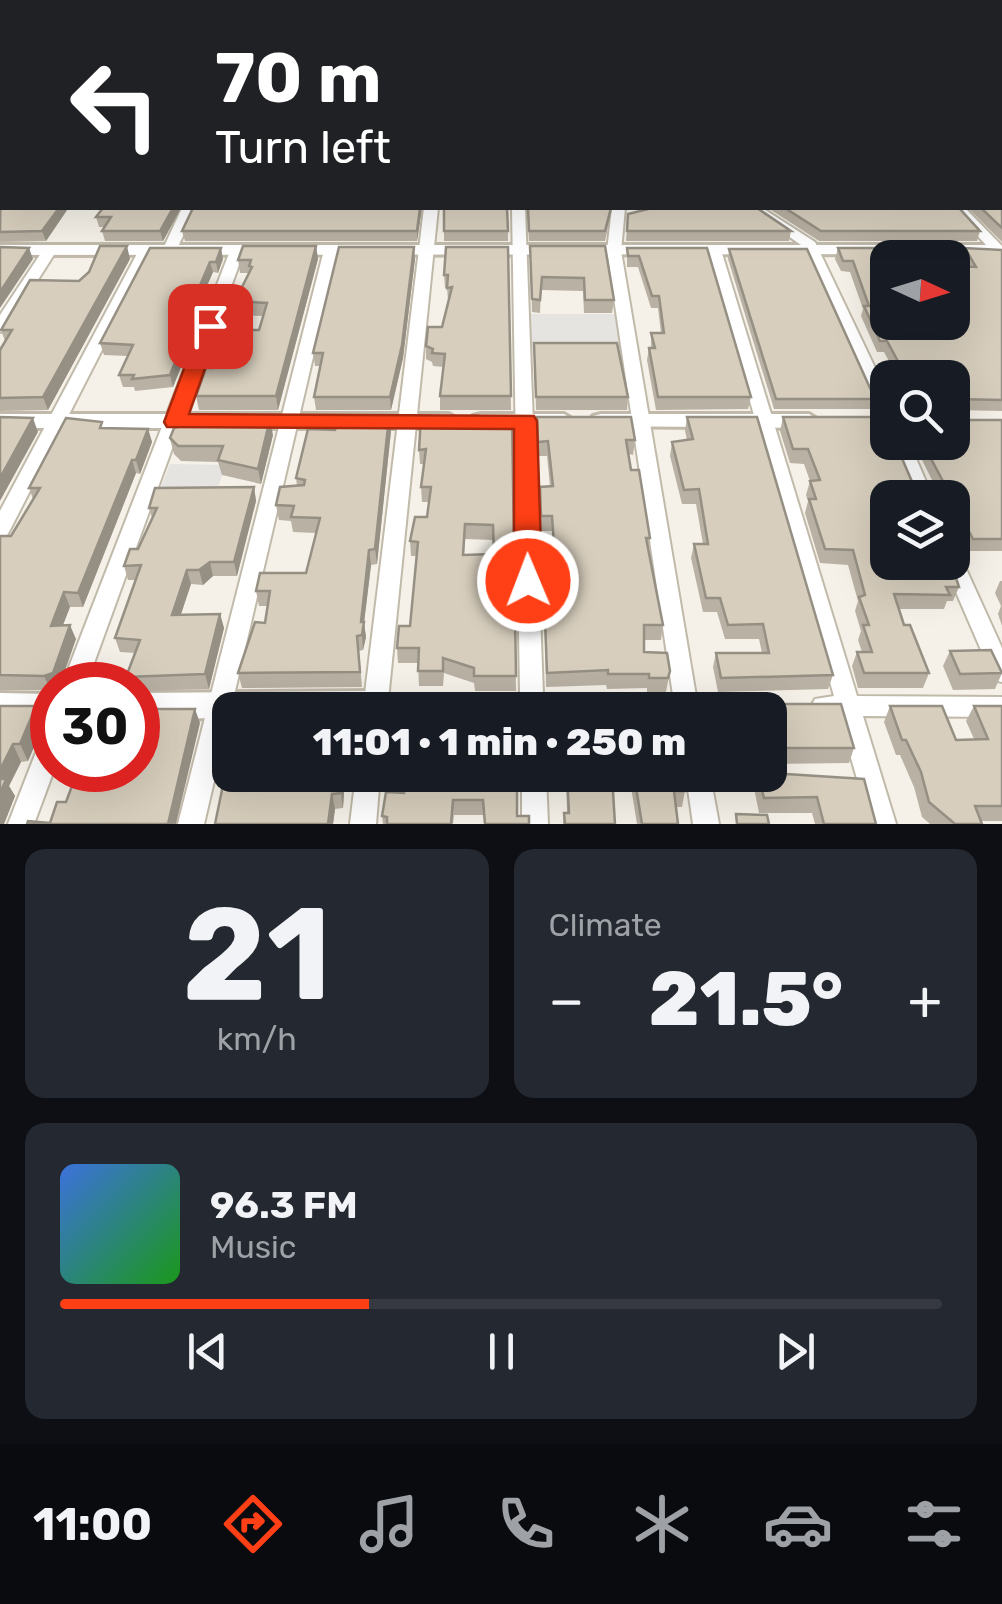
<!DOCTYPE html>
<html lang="en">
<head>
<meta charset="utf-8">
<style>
	:root { --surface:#171b24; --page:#242831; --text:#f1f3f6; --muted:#9ea1a6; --line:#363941; --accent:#ff3f15 }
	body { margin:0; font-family:Rubik,sans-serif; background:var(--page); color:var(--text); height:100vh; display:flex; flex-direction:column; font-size:38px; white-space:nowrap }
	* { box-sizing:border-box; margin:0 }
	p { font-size:32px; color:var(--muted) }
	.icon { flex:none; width:55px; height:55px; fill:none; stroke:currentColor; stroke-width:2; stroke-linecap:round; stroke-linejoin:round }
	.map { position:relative; height:824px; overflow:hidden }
	.panel { display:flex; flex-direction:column; gap:25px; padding:25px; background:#0d0f14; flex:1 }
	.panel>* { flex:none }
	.guide { position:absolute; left:0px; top:0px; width:1002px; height:210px; box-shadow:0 10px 40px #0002; background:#202124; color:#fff; overflow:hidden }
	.needle { width:65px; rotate:94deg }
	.controls { position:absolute; left:870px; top:240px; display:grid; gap:20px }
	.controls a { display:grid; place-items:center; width:100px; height:100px; border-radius:20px; background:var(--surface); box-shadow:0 10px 40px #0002; font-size:50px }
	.speed { position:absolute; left:30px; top:662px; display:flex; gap:20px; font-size:50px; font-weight:700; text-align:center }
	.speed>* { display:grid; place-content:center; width:130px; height:130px; border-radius:50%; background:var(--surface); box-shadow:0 10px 40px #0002; line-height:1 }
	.speed .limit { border:15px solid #d22; background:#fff; color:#111 }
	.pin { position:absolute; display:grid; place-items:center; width:85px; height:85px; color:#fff; margin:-42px; border-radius:20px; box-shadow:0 5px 15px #0006 }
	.me { position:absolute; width:110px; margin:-55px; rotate:359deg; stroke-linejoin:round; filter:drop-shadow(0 0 8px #0008) }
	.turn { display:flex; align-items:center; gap:35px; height:210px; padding:0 50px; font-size:45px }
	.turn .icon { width:130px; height:130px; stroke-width:2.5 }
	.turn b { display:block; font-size:70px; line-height:85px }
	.big { font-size:75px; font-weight:800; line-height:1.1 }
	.panel .tile { flex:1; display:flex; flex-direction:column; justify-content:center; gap:15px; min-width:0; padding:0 35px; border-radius:20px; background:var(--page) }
	.panel .dial { align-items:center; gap:0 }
	.dial b { font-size:130px; line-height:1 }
	.song { display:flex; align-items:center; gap:30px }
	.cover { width:120px; height:120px; border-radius:15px; background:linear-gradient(135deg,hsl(220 70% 55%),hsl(120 70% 35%)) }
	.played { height:10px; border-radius:5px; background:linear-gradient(90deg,var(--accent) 35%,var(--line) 35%) }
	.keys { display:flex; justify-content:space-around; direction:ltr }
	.heat { display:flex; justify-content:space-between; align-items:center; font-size:55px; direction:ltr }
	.panel .tiles { flex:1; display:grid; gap:25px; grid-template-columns:1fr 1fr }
	.tile:last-child { grid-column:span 2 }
	.trip { position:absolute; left:212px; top:692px; width:575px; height:100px; border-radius:20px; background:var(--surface); box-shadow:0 10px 40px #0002; font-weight:800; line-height:100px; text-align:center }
	.tabs { display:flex; height:160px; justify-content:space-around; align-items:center; background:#090b0e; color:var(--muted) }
	.tabs .icon { width:70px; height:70px }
	.tabs .selected { color:var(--accent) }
	.tabs b { font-size:45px; color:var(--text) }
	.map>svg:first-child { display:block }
	.parking { fill:#e6e4e0 }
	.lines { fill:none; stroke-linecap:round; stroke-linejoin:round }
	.minor-casing { stroke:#c1baaa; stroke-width:4 }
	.tertiary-casing { stroke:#c1baaa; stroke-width:6 }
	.minor { fill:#fff; fill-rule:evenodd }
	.tertiary { fill:#fff; fill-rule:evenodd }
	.wall { fill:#b9b1a3; fill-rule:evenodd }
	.shaded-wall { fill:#969084 }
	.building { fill:#d7cebd; stroke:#969084; stroke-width:2.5; fill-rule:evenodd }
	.route { fill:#ff3f15; stroke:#a6290e; stroke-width:2.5 }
</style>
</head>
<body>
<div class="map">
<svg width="1002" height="824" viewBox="0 0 1002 824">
	<rect width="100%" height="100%" fill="#f5f1e8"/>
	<g class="parking">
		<polygon points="524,314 617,314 623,355 524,355"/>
		<polygon points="170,464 226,465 214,498 157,497"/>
	</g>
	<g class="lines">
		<g class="minor-casing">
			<g id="minor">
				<polygon points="182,208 196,208 176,251 169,255 164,254 162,251"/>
				<polygon points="424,208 438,208 387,710 363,710"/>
				<polygon points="512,208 525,208 543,694 673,695 607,251 612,208 625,208 621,251 696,696 747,696 755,699 759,706 757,710 489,710 486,704 490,697 520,694"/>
				<polygon points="748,208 762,208 815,242 888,395 888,420 879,415 804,247"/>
				<polygon points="952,208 965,208 1002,246 1002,258 997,257"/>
				<polygon points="50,246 57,250 6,330 0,332 0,315 45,247"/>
				<polygon points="146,246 153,250 10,530 7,535 0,537 0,511 139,250"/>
				<polygon points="331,246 338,250 204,824 178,824 324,250"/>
				<polygon points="714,246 721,250 857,696 1002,697 1002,717 863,716 896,824 870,824 839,716 815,713 811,706 815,699 834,696 707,250"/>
				<polygon points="237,247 244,251 86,685 62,685 230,251"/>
				<polygon points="891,442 909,442 933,498 914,498"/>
				<polygon points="952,553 959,555 962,560 1002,648 1002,682 994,680 991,673 943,562 952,562"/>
				<polygon points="52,731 54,770 34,824 8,824 40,742 43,735"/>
				<polygon points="356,775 380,775 376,824 350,824"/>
				<polygon points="522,775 546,775 548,824 522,824"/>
				<polygon points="686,775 710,775 719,824 693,824"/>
			</g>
		</g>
		<g class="tertiary-casing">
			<g id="tertiary">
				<polygon points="0,245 996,245 1002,246 1002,254 0,255"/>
				<polygon points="0,414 449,414 460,421 449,428 0,428"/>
				<polygon points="481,414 564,414 575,421 564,428 473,426 470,421 473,416"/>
				<polygon points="601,414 809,414 820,421 809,428 593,426 590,421 593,416"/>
				<polygon points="376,691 387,695 391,704 388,710 230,710 230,718 138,719 138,693"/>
				<polygon points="0,693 52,694 52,720 0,719"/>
			</g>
		</g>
		<use href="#minor" class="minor"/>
		<use href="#tertiary" class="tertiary"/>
	</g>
	<g class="wall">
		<polygon points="1002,113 1002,242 968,208 1000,208"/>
		<polygon points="0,137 2,137 2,208 181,208 163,241 105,241 102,231 104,227 99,227 96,217 101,210 67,210 46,241 0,242 0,186 1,186 1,182 0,182 0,174 1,174 2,160 0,160"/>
		<polygon points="422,208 417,241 185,241 182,231"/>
		<rect x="444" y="208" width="64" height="33"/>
		<polygon points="527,208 612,208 605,241 529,241"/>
		<polygon points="768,208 959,208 980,231 977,241 819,241"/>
		<polygon points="628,214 791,231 789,241 626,241"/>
		<polygon points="316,246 318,259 278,410 199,410 196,396 213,368 259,330 263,316 237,315 235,301 249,273 240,273 238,260"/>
		<polygon points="530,246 605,246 614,300 612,313 584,313 583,291 541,290 540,313 532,312"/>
		<polygon points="508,247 511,410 440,410 440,396 444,367 433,366 432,362 426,359 426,346 442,327 449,300 448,300 447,288 445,288 444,275"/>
		<polygon points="150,248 223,259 218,273 213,272 193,318 196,329 173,387 135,391 134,387 123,387 119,375 128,356 104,355 100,343"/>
		<polygon points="627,248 707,248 751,397 748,409 656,410 647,360 649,348 651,348 651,333 661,333 658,308 651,308 638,267 627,267"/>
		<polygon points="838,248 908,248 888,322 967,266 962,259 965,248 1002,250 1002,411 954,410 952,378 898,378 884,352 877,352 861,316 863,309 850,272 841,271 835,259"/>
		<polygon points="729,249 875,399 872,409 774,409 728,259"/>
		<polygon points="130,259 48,410 0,411 0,350 5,341 1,330 79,281"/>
		<polygon points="415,259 403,358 391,410 316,410 314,397 321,366 315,366 313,353"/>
		<polygon points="534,343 628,397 627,410 536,410"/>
		<polygon points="389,417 391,431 377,564 371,565 364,623 366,637 363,650 359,651 362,687 242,688 238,673 265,623 267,606 259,606 256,591 306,573 316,533 293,532 291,521 279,520 276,505 297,486 296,478 335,430"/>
		<path d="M512 417 516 691H475L474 683 444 673 443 686H419L418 663H398L397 648 410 626 416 556H411L410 541 427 517 429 502H422L421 487 424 464H420L419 450ZM465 539 494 540V554L464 555Z"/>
		<polygon points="537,417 635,440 633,455 629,454 631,470 650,538 648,551 663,625 661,640 644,640 644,652 670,671 666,692 647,692 647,688 607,689 606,685 546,687 545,620 553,620 554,575 542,575 542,545 553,545 552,531 540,531 540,487 550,486 547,456 537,456"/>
		<polygon points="687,417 833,675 828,689 718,692 713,667 716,653 762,653 759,639 725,639 717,612 703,612 691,558 694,544 703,544 696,504 682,504 670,456 672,442 687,440 685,431"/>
		<polygon points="783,417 959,587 953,601 947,601 944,609 899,609 904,625 929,673 923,688 858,688 852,666 857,652 862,652 858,640 861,631 855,611 858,601 848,565 820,563 805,513 808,501 806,495 810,481 804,464 790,463 780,431"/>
		<polygon points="956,420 1002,420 1002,551 968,551 952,521 952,498 941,498 913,442 952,442"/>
		<polygon points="228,424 273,435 261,484 222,475 218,462 181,461 174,454 170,439"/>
		<polygon points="104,428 148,429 152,442 140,474 136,473 83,607 70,607 63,625 76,639 52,685 52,690 0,690 0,536 11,536 33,499 29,488"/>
		<polygon points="254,487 256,501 237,576 213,576 203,585 191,584 181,614 220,614 224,628 209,689 138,691 138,685 129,685 126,677 135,653 120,652 115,638 136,580 128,580 124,566 138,549 152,518 149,508"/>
		<polygon points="1000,581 1002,581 1002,626 998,614 1001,606 995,593"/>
		<polygon points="950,651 1002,673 995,689 953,690 943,666"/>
		<polygon points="725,698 774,704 854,748 849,763 770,764 770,710 721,710"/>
		<polygon points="0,706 44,724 28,761 21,762 9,786 15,796 4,824 0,824"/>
		<polygon points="890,706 956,740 974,739 966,721 974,706 1002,706 1002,821 981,821 982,824 930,824 922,817 914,787 900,755 896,755 884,722"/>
		<polygon points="218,746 345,775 343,808 335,809 333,824 215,824 225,776 219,776 214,761"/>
		<polygon points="519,775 516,794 484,815 454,815 453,824 383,824 382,816 404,793"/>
		<polygon points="566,775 612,775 615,824 563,824 564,813 567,813"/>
		<polygon points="629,775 683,775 685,791 682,807 676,807 678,824 637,824"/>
		<polygon points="757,775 770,775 876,824 815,824 812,813 759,813 754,788"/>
	</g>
	<g class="shaded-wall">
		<polygon points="59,208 66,208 67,210 46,241 42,231"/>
		<polygon points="173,208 181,208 163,241 160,231"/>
		<polygon points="420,208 422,208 417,241 417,231"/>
		<polygon points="127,246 130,259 48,410 43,397"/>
		<polygon points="316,246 318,259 278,410 276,396"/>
		<polygon points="414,247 415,259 403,358 391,410 390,397"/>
		<polygon points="29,248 33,259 0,308 0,292"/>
		<polygon points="221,248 223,259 218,273 216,262"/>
		<polygon points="210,262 213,272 188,329 186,318"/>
		<polygon points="193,318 196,329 173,387 170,375"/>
		<polygon points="389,417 391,431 377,564 375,549"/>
		<polygon points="33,418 38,432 0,501 0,478"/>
		<polygon points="270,419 273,435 261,484 258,469"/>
		<polygon points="148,429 152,442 140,474 136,460"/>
		<polygon points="132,460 136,473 83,607 78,593"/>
		<polygon points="254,487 256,501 237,576 234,562"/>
		<polygon points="369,550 371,565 364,623 366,637 363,650 361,622"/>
		<polygon points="210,562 213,576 203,585 199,570"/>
		<polygon points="187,570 191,584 176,629 172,615"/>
		<polygon points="64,592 70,607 57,640 51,626"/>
		<polygon points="220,614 224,628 209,689 205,674"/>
		<polygon points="70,625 76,639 60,685 52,685 52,690 51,690 44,676"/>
		<polygon points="36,706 44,724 28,761 20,744"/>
		<polygon points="195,709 200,723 176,824 168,824"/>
		<polygon points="13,744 21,762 9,786 15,796 4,824 0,824 0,770"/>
		<polygon points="342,775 345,775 343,808 341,793"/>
		<polygon points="332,794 335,809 333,824 328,824"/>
	</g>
	<g class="building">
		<polygon points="0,0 1002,0 1002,20 1000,20 1000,2 2,2 2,23 0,22"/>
		<polygon points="2,25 2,94 0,95 0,31"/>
		<polygon points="1000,50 1002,50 1002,102 1000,109"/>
		<polygon points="1000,112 1002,113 1002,228 981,208 1000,208"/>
		<polygon points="0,137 2,137 2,208 59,208 42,231 0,232 1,173 0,173 0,164 2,164 2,151 0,151"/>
		<polygon points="103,208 173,208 160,231 102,231 111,217 96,217"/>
		<polygon points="193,208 420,208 417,231 182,231"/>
		<polygon points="444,208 507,208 508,231 444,231"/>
		<polygon points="528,208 611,208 605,231 529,231"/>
		<polygon points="652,208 757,208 791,231 627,231 628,214"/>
		<polygon points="785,208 959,208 980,231 821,231"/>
		<polygon points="100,246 127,246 43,397 0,398 0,350 12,330 1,330 30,280 79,281 89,272"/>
		<polygon points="243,246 316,246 276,396 196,396 206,368 213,368 228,330 259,330 267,303 235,301 252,267 249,266 251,260 238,260"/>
		<polygon points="530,246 605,246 614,300 585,300 584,278 542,277 540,300 532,299"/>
		<polygon points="0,247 29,248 0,292"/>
		<polygon points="339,247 414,247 402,345 390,397 314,397 323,353 313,353"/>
		<polygon points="446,247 508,247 511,396 440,396 445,354 432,353 433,349 426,346 428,327 442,327 452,287 447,288 448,275 444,275"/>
		<polygon points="150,248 221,248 216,262 210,262 186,318 193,318 170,375 132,379 134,375 119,375 133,345 100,343"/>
		<polygon points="627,248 707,248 751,397 658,397 649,348 655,348 651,333 664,333 659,296 652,296 639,256 628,256"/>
		<polygon points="838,248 908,248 913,258 888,258 888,322 952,322 952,266 976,267 965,248 1002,250 1002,400 956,399 952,415 952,378 907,378 887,341 880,341 864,306 869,306 853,261 843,261"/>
		<polygon points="729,249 807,249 875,399 776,399"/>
		<polygon points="534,343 617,343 628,397 536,397"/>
		<polygon points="188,416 227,416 225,423 253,425 256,419 270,419 258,469 218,460 223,446 178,446 170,438 174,428 185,425"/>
		<polygon points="0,417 33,418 0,478"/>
		<polygon points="339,417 389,417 375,549 369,550 361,622 364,622 362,635 357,636 360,672 238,673 255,622 265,623 270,591 256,591 260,573 306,573 320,518 291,517 294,506 276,505 280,487 304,485 305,480 296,478 308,429 335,430"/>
		<path d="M421 417H512L516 676H474V668L443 658V671H418L419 648H397L399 626H410L418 542 410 541 415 517H427L431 487H421L426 449 419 450ZM465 524 493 525 494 554 463 555Z"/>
		<polygon points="537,417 631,417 635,440 626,440 631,470 639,470 650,538 646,538 663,625 644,625 644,652 667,653 670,671 668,678 649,678 649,674 608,674 608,670 547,673 545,620 553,620 555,560 543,560 542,545 554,545 552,516 541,516 540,487 553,486 548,441 538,442"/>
		<polygon points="687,417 757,417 833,675 721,678 716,653 769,653 763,624 728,625 720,598 706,598 694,544 708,544 699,489 684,490 672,442 693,439"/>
		<polygon points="783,417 884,417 888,425 888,442 895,442 919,498 888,498 888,562 951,562 959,587 946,587 950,595 894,594 904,625 910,625 929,673 864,673 857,652 872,652 863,625 869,625 859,597 865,595 853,550 825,549 809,499 816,499 810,481 820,480 808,449 793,449"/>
		<polygon points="952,417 956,420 1002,420 1002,539 973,539 952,498 922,442 952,442"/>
		<polygon points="66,418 102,422 100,428 148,429 136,460 132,460 78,593 64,592 51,626 70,625 53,673 44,676 0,675 0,536 11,536 40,488 29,488"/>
		<polygon points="254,487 234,562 210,562 199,570 187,570 172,615 220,614 205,674 126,677 140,640 115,638 141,565 124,566 130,549 138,549 157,508 149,508 155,488"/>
		<polygon points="991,650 1002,673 960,674 950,651"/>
		<polygon points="652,698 669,698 671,708 678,708 679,710 564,710 564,702 625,707 625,704 653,703"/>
		<polygon points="725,698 770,698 774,704 841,704 854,748 770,748 770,710 724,710 723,703 726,703"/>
		<polygon points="475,699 519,699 519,706 527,706 527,710 398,710 399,703 475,704"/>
		<polygon points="250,702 307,708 308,702 329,702 342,710 356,710 248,710"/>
		<polygon points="0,706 36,706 20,744 13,744 0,770"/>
		<polygon points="890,706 942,706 956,740 988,739 974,706 1002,706 1002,806 975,806 982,824 955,824 929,802 921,772 906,740 902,740"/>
		<polygon points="138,709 195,709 168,824 27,824 28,821 50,823 57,802 66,802 78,770 138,770"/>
		<polygon points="230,745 230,775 342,775 341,793 332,794 328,824 215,824 228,761 214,761 218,746"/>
		<polygon points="770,773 864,779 876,824 824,824 817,797 764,798 758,775 770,775"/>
		<polygon points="405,775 517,775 517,816 529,816 529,824 485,824 483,800 453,800 451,824 387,824 387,817 382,816 386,792 404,793"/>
		<polygon points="567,775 612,775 615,824 565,824 564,813 569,813"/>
		<polygon points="634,775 683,775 685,791 674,791 678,824 642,824"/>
		<polygon points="0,779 6,779 0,794"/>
		<polygon points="736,814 767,815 769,824 737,824"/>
	</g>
	<polygon class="route" points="210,320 220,326 189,414 534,416 537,421 542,581 538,588 528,591 518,588 514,581 514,429 167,427 164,422 200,326"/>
</svg>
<div class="controls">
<a><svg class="needle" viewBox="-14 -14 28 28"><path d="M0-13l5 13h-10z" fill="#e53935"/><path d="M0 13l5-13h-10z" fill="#9ea1a6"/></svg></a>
<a><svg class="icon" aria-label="search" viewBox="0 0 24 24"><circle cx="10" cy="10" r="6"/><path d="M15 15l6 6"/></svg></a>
<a><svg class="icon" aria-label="layers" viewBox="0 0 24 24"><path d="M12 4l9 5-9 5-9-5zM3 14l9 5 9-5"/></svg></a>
</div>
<div class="speed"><div class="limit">30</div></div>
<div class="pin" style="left:210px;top:326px;background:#d93025"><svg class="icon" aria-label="arrive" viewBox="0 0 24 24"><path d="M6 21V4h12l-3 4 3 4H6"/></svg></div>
<svg class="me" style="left:528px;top:581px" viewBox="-20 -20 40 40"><circle r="17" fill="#ff3f15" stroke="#fff" stroke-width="3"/><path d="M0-11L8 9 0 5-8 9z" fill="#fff"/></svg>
<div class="trip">11:01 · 1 min · 250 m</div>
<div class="guide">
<div class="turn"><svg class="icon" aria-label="left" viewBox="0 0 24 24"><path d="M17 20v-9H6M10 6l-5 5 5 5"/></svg><div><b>70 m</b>Turn left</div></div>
</div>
</div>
<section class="panel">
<div class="tiles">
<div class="tile dial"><b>21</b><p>km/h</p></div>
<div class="tile"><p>Climate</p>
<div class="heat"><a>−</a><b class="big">21.5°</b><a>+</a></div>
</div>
<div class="tile">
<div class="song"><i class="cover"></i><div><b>96.3 FM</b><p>Music</p></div></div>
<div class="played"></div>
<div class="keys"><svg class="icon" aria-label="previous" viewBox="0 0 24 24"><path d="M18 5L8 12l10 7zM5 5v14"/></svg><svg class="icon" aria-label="pause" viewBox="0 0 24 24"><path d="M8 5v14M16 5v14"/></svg><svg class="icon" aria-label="next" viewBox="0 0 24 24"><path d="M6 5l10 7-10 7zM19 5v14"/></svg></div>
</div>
</div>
</section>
<nav class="tabs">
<b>11:00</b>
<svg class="icon selected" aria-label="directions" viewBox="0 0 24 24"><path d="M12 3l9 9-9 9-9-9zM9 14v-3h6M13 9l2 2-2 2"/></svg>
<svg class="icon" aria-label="music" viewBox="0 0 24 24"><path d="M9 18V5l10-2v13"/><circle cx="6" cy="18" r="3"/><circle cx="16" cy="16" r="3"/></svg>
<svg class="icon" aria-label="phone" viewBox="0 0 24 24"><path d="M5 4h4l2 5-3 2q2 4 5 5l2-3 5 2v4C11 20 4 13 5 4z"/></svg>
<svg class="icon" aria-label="climate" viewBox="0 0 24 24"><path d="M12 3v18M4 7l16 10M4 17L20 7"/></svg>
<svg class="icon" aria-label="car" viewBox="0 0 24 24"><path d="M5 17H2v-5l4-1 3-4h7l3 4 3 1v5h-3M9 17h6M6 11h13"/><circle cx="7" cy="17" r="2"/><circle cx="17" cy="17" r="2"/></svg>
<svg class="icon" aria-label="filters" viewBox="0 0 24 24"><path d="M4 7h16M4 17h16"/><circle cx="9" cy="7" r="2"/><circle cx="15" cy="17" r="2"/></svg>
</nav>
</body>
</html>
